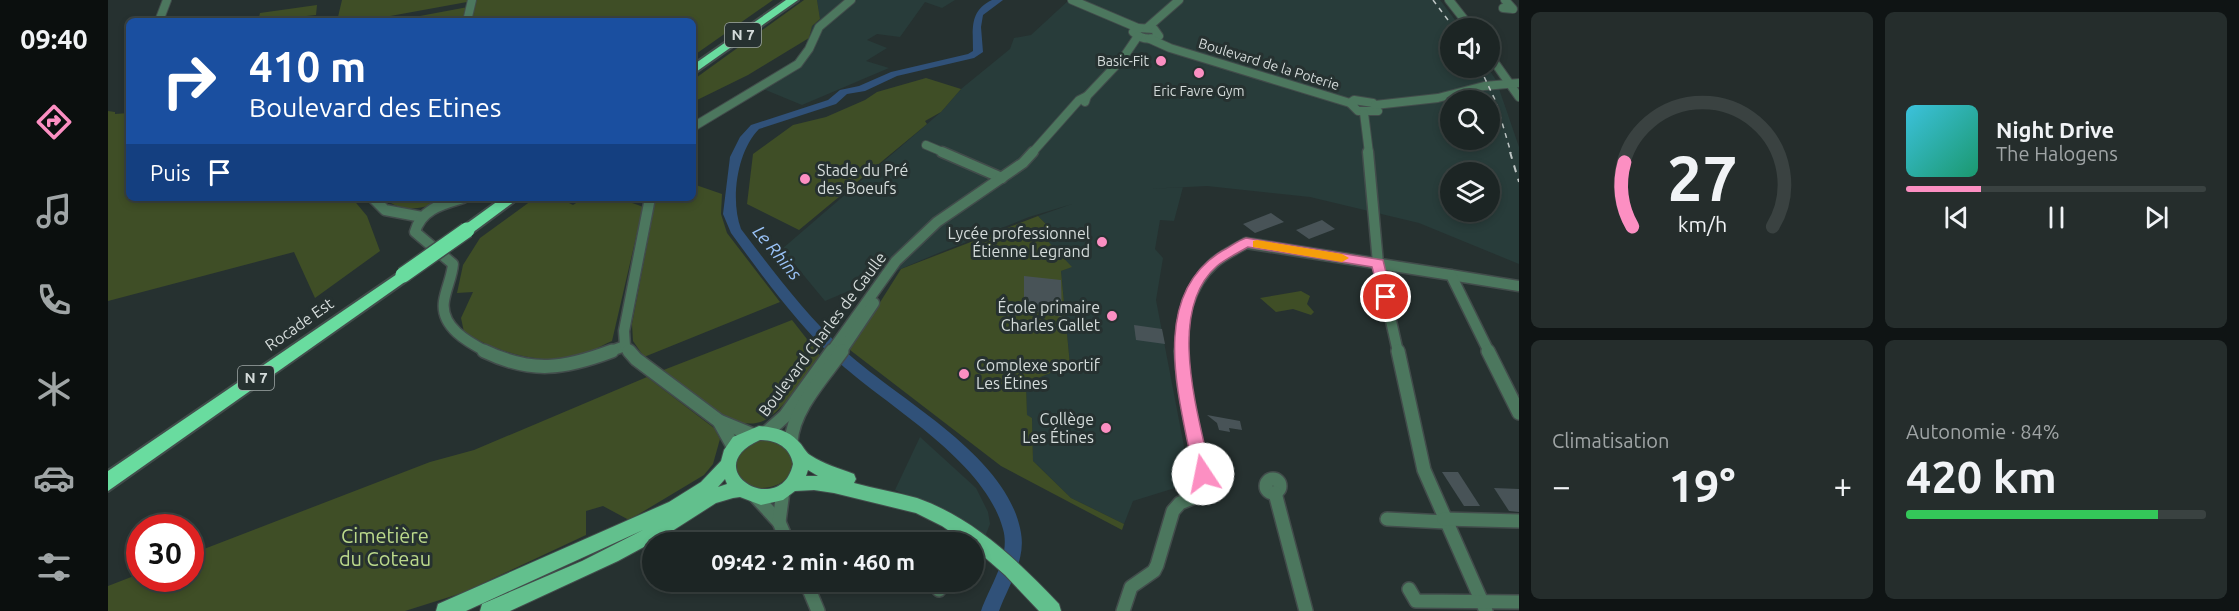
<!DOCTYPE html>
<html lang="fr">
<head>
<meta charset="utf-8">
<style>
	:root { --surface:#1c2524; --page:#252d2c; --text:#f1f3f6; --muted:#a0a5a6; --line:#3a4241; --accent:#fc8fc2 }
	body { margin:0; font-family:Ubuntu,sans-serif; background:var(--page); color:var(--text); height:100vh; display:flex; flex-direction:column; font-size:22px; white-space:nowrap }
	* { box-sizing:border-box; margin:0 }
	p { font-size:20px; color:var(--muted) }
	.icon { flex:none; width:33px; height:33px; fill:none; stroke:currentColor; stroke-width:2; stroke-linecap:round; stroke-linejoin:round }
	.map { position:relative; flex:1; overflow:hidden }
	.details { display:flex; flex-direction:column; gap:12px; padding:12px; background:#0f1414; width:720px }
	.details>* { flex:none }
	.guide { position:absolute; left:18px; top:18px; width:570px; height:183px; border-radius:9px; box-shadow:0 3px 9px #0003,0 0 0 2px var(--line); background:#1a4fa0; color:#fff; overflow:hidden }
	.buttons { position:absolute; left:1332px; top:18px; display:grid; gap:12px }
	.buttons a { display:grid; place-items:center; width:60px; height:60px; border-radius:50%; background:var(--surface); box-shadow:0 3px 9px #0003,0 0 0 2px var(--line); font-size:30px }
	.speed { position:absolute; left:18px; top:514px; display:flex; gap:12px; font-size:30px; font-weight:700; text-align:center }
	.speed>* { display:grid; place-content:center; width:78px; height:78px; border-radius:50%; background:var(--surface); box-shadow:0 3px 9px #0003,0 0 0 2px var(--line); line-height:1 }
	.speed .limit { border:9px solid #d22; background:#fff; color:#111 }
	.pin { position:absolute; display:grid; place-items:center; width:51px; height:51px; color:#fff; margin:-26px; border:3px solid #fff; border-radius:50%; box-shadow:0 2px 6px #0007 }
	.me { position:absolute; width:66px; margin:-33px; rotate:349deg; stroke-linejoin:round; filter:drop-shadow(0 0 4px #0008) }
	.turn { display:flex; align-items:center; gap:21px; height:126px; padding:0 24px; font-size:27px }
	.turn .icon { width:78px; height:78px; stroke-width:2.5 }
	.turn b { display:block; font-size:42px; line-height:51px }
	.then { display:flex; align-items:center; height:57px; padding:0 24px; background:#0003; gap:12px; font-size:22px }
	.big { font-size:45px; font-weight:700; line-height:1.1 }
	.details .card { flex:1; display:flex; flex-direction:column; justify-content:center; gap:9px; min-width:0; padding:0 21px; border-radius:9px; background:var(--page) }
	.details .dial { align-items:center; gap:0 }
	.dial svg { height:156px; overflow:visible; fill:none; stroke:var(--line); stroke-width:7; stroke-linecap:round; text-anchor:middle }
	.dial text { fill:var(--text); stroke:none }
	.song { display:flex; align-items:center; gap:18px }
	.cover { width:72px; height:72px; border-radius:9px; background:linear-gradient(135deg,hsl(190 70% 55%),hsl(160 70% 35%)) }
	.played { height:6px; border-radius:3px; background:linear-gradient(90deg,var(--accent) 25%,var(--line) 25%) }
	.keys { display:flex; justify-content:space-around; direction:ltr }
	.heat { display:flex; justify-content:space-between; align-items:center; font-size:33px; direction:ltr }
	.charge { height:9px; border-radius:4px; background:linear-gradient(90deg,#34c759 84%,var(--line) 0) }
	.details .tiles { flex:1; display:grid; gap:12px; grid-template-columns:repeat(2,1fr) }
	.trip { position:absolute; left:534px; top:532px; width:342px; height:60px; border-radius:30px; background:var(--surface); box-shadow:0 3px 9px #0003,0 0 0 2px var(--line); font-weight:700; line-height:60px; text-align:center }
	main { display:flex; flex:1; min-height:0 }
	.tabs { display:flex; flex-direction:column; width:108px; justify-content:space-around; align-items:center; background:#0b0f0e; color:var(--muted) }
	.tabs .icon { width:42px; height:42px }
	.tabs .current { color:var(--accent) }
	.tabs b { font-size:27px; color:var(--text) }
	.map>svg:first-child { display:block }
	.built { fill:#283c3a; fill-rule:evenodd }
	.green { fill:#3f4e26 }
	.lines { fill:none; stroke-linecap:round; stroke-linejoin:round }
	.river { fill:#305179; fill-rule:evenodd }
	.building { fill:#485357 }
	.minor-far2-casing { stroke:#424c4b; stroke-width:10 }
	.minor-far1-casing { stroke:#424c4b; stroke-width:13 }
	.minor-casing { stroke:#424c4b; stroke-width:16 }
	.major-casing { stroke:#424c4b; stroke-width:2 }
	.highway-casing { stroke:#424c4b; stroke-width:4 }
	.minor-far2 { stroke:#4c775e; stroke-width:8 }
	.minor-far1 { stroke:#4c775e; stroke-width:10 }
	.minor { stroke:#4c775e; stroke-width:13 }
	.major { fill:#62c08d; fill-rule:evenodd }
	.highway { fill:#69dc9f; fill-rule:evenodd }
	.rail-far1 { stroke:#bdc5c4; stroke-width:1.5; stroke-dasharray:5 5; stroke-linecap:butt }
	.rail { stroke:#bdc5c4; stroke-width:2; stroke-dasharray:7 7; stroke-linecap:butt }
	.highway-bridge-casing { stroke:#424c4b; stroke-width:18; stroke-linecap:butt }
	.highway-bridge { stroke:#69dc9f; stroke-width:15 }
	.route { fill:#fc8fc2; stroke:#a45d7e; stroke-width:1.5 }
	.slow { fill:#f59e0b }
	.poi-dot { fill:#fc8fc2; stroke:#263130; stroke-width:2 }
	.labels { text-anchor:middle; stroke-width:6; stroke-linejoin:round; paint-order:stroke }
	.far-poi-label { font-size:14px; fill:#d4dbda; stroke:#263130; text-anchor:end }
	.far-street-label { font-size:14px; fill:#d4dbda; stroke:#263130 }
	.shield { fill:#263130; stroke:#a0a8a7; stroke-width:1.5 }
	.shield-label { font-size:15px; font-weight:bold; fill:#d4dbda }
	.poi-label { font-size:16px; fill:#d4dbda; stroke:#263130; text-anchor:end }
	.street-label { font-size:16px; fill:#d4dbda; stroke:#263130 }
	.water-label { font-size:18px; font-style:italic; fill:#9bc4f9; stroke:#263130 }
	.near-park-label { font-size:20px; fill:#bbd98b; stroke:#263130 }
</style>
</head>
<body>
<main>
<nav class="tabs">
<b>09:40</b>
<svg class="icon current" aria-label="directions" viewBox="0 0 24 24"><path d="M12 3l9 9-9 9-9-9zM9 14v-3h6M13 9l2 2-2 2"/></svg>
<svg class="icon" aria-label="music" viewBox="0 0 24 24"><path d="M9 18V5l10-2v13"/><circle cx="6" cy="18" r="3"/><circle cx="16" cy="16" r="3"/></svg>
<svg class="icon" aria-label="phone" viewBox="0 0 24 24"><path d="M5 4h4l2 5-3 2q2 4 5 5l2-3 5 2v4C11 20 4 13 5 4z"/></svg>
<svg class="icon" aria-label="climate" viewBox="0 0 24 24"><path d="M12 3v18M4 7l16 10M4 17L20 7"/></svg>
<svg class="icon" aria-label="car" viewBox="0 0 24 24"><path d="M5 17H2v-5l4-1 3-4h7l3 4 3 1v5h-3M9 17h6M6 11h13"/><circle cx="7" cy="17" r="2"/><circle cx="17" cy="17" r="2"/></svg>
<svg class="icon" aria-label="filters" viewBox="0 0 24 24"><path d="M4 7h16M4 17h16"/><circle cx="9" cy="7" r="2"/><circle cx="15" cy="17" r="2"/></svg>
</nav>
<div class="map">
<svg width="1411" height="611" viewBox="0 0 1411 611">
	<rect width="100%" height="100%" fill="#263130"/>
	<g class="built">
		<polygon points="709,0 847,0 834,8 817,2 792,37 769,34 759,40 779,48 758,61 781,68 694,105 648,86 694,55 704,26 712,19"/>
		<path d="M961 0H1332L1353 28H1342V68H1380L1388 80 1411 147V264L1311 223 1202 197 1099 186 1040 189 1075 187 1066 221 1052 220 1047 249 1055 258 1048 300 1083 483 1025 501 1016 524 963 498 925 461 924 418 919 416 918 383 962 365 953 271 963 267 933 235 945 231 930 216 964 204 921 217 828 254 717 301 674 249 833 112 853 89 902 49 906 38 923 35ZM1342 100H1382V140H1342ZM1342 172H1382V212H1342Z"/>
		<polygon points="812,437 868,488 880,512 882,524 876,539 839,513 787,490"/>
	</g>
	<g class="green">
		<polygon points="234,0 665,0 585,56 585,21 285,21 360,7 359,2 255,21 229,21"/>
		<polygon points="696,0 709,0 712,19 704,26 701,38 640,75 585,102 585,80"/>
		<polygon points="209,5 208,15 150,21 152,13"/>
		<polygon points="818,78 853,89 833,112 817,121 819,124 691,230 639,204 645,154 685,125 718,117 757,100 769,92"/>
		<polygon points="0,111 7,112 7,114 21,113 21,198 244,198 259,216 272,251 207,298 186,252 0,301"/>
		<polygon points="585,184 614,194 613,214 619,233 672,302 536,357 525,341 524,324 548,198 585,198"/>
		<path d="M276 198H343C319 207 297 216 276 198Z"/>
		<path d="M427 198H451L465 205C486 191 513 198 535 207L504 341C492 346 477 356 465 358 429 364 386 351 356 332L353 318 365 292 349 293 355 265 372 238Z"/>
		<polygon points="930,216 945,231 934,235 964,267 953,271 962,365 918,383 919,415 924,418 925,461 963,498 1016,524 1014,530 893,466 742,350 793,269"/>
		<polygon points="1193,291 1202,296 1199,304 1206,312 1203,315 1185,309 1168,312 1152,298"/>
		<path d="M684 320 713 357C699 374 676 410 657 420 625 437 578 389 553 371Z"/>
		<polygon points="539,377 606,428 612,439 605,464 596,475 521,520 495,506 478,511 478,535 354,593 297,611 0,611 0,586 31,574 32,579 82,579 83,554 322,462 366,450"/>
		<path d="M659 440C702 448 688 496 641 487L627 471C628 453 639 441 659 440Z"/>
	</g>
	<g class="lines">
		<path class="river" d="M884 0H895L875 15 873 27 875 52 866 58 789 76 757 91 739 94 728 104 651 129C629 151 622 200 633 229 665 271 697 314 736 350 790 400 900 455 913 533 918 561 900 586 891 611H873C882 585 903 557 895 529 876 459 779 407 727 359 688 322 655 277 623 233L615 214 622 157 632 137 643 125 720 100 732 90 751 86 783 72 860 54 865 51C865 29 861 11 884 0Z"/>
	</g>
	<g class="building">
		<polygon points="1163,213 1176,222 1147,233 1135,224"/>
		<polygon points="1214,220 1227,229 1201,239 1188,230"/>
		<polygon points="916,276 953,280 954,317 916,309"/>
		<polygon points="1026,325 1054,329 1057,344 1028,340"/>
		<polygon points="1099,415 1132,421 1134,430 1121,428 1122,432 1111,430 1109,423"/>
		<polygon points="1334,472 1350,472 1372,506 1356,506"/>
		<polygon points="1386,488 1411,489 1411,512 1401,511"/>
	</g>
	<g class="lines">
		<g class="minor-far2-casing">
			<g id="minor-far2">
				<polyline points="964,0 1030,28"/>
				<polyline points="1341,0 1363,28"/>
				<polyline points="1395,8 1405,9 1397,0"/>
				<polyline points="51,21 59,0"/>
				<polyline points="359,21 364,0"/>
				<path d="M1030 28 1046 29 1051 36C1041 41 1033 39 1025 32Z"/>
				<polyline points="1039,28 1071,0"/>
				<polyline points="1042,39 1062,48 1242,103"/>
				<polyline points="1382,56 1411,97"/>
				<polygon points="1246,100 1265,103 1270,111 1250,111 1242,103"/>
				<polyline points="977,102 979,96 1015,58 1030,36"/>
				<polyline points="1267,105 1330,98 1376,86 1411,83"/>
				<polyline points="1256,113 1261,153"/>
				<polyline points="585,127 690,64 701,49 711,27 743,0"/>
				<polyline points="818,145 837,153"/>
				<polyline points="924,153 971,100 979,96"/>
			</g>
		</g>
		<g class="minor-far1-casing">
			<g id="minor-far1">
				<polyline points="834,152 894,178"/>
				<polyline points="1260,152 1270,263 1290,352"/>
				<polyline points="265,198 277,210 314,217"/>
				<path d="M355 198C335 204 313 209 307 232L345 264C344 277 338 288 336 301 332 327 360 342 379 352"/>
				<polyline points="1343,275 1411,286"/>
				<polyline points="500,352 517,346"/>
				<polyline points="522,352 517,346 516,331 542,198"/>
				<polyline points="723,352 788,261 829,222 915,163 925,152"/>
				<polyline points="733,352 766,303"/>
				<path d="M1073 352C1073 320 1081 285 1106 263 1115 255 1128 249 1138 243L1343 275 1381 352"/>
			</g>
		</g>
		<g class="minor-casing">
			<g id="minor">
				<path d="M376 351C424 374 456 369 504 351"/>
				<polyline points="521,351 528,359 611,421 645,435"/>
				<polyline points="1290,351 1316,470 1378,611"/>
				<polyline points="1380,351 1411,413"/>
				<polyline points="611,421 626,448"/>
				<polyline points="658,433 677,416 724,351"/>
				<path d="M683 442C685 409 715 378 734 351"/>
				<circle cx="1165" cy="486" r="7"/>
				<polyline points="1167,493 1198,611"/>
				<polyline points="647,496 671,522 680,543"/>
				<polyline points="1279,519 1337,522"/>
				<polyline points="1336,519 1411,521"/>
				<polyline points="671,522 675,491"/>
				<polyline points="698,582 710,611"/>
				<polyline points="1301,589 1308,601 1411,602"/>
				<polyline points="831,590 836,582"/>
				<polyline points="1015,611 1023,587 1046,571 1049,565 1065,511 1072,503 1092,495 1097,487 1076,384 1073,351"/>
			</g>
		</g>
		<g class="major-casing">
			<path id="major" d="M651 426C665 427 680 430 690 441 695 445 697 452 702 455 716 464 730 468 746 474L748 479 746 483C767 489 788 492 809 498 866 518 910 561 951 604L953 611H931L897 575 866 548V543H859L834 526 808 513 726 493 706 490 687 491 675 500 653 505 632 497 625 498 608 503 558 535 510 561 402 611H372L374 604 474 561 535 530 358 611H328L330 604 561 502 593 482 613 461 616 450 625 437ZM652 440C668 440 682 447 685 464 673 520 587 469 652 440ZM700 470 710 476H698ZM617 479 619 484 610 487Z"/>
		</g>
		<g class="highway-casing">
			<g id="highway">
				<polygon points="678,0 690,0 585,74 585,65"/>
				<polygon points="394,198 411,198 364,233 354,233 352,230 354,227"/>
				<polygon points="295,270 303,275 301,279 0,491 0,471"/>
			</g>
		</g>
		<use href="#minor-far2" class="minor-far2"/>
		<use href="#minor-far1" class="minor-far1"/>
		<use href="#minor" class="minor"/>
		<use href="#major" class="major"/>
		<use href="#highway" class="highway"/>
		<g class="rail-far1">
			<polyline points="1325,0 1346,28"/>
			<polyline points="1372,68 1388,102 1403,153"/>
		</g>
		<polyline class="rail" points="1402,152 1411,182"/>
		<g class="highway-bridge-casing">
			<polyline id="highway-bridge" points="295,275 359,230"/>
		</g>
		<use href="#highway-bridge" class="highway-bridge"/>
	</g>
	<path class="route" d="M1138 238 1275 260 1284 297 1282 300H1273L1264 267 1140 247C1130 253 1117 259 1109 266 1057 311 1091 416 1103 474L1101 479H1089L1086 474C1073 403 1038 297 1114 251 1122 247 1129 241 1138 238Z"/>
	<polygon class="slow" points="1149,240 1234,254 1241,258 1234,262 1145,247 1145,241"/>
	<g class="poi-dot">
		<circle cx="1053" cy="61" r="6"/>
		<circle cx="1091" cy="73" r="6"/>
		<circle cx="697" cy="179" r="6"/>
		<circle cx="994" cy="242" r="6"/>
		<circle cx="1004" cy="316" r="6"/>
		<circle cx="856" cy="374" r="6"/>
		<circle cx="998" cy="428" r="6"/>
	</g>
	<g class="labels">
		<g class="far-poi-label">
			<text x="1041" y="66">Basic-Fit</text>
			<text x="1091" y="96" text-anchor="middle">Eric Favre Gym</text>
		</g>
		<g class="far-street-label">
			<text transform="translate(1161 64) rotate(17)" y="5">Boulevard de la Poterie</text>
		</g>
		<g class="shield">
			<rect x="617" y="23" width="36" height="24" rx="4.5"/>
			<rect x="130" y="366" width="36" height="24" rx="4.5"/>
		</g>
		<g class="shield-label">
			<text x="635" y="40">N 7</text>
			<text x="148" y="383">N 7</text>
		</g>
		<g class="poi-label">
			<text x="709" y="176" text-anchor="start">Stade du Pré<tspan x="709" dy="18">des Boeufs</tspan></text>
			<text x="982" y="239">Lycée professionnel<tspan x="982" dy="18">Étienne Legrand</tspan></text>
			<text x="992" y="313">École primaire<tspan x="992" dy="18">Charles Gallet</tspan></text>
			<text x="868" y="371" text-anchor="start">Complexe sportif<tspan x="868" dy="18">Les Étines</tspan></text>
			<text x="986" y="425">Collège<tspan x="986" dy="18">Les Étines</tspan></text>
		</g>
		<g class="street-label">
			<text transform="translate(191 324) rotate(-35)" y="6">Rocade Est</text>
			<text transform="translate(714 334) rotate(-53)" y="6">Boulevard Charles de Gaulle</text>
		</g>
		<g class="water-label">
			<text transform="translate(669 253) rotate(50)" y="6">Le Rhins</text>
		</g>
		<g class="near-park-label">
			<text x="277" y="543">Cimetière<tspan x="277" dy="23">du Coteau</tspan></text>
		</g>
	</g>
</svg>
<div class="buttons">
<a><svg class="icon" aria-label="sound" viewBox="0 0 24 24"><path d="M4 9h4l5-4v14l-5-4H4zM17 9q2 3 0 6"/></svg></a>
<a><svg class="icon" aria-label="search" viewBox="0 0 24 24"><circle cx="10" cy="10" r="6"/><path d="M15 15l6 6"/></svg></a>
<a><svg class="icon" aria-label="layers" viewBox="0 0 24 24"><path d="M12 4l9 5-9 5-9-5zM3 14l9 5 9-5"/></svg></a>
</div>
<div class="speed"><div class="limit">30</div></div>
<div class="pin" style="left:1278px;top:297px;background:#d93025"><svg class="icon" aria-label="arrive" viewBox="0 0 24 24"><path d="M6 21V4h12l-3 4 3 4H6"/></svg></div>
<svg class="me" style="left:1095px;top:474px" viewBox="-20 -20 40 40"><circle r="19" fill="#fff"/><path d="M0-13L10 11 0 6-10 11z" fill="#fc8fc2"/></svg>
<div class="trip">09:42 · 2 min · 460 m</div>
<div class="guide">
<div class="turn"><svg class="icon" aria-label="right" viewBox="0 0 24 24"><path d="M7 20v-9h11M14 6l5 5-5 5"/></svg><div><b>410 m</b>Boulevard des Etines</div></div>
<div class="then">Puis<svg class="icon" aria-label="arrive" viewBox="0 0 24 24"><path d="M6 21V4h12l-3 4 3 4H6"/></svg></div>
</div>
</div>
<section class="details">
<div class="tiles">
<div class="card dial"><svg viewBox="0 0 100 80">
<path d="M14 69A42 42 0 1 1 86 69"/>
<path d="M14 69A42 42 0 0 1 10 36" stroke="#fc8fc2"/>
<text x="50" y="56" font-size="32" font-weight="700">27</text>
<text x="50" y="72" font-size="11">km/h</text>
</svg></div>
<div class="card">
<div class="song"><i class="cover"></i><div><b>Night Drive</b><p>The Halogens</p></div></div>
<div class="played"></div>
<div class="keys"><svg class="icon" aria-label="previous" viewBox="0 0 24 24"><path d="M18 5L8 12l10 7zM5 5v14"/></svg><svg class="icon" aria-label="pause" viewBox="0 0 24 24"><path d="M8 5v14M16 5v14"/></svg><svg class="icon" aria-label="next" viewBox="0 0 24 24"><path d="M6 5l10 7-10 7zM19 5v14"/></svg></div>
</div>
<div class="card"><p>Climatisation</p>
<div class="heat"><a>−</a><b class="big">19°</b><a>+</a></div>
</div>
<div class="card"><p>Autonomie · 84%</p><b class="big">420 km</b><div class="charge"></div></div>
</div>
</section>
</main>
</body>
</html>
